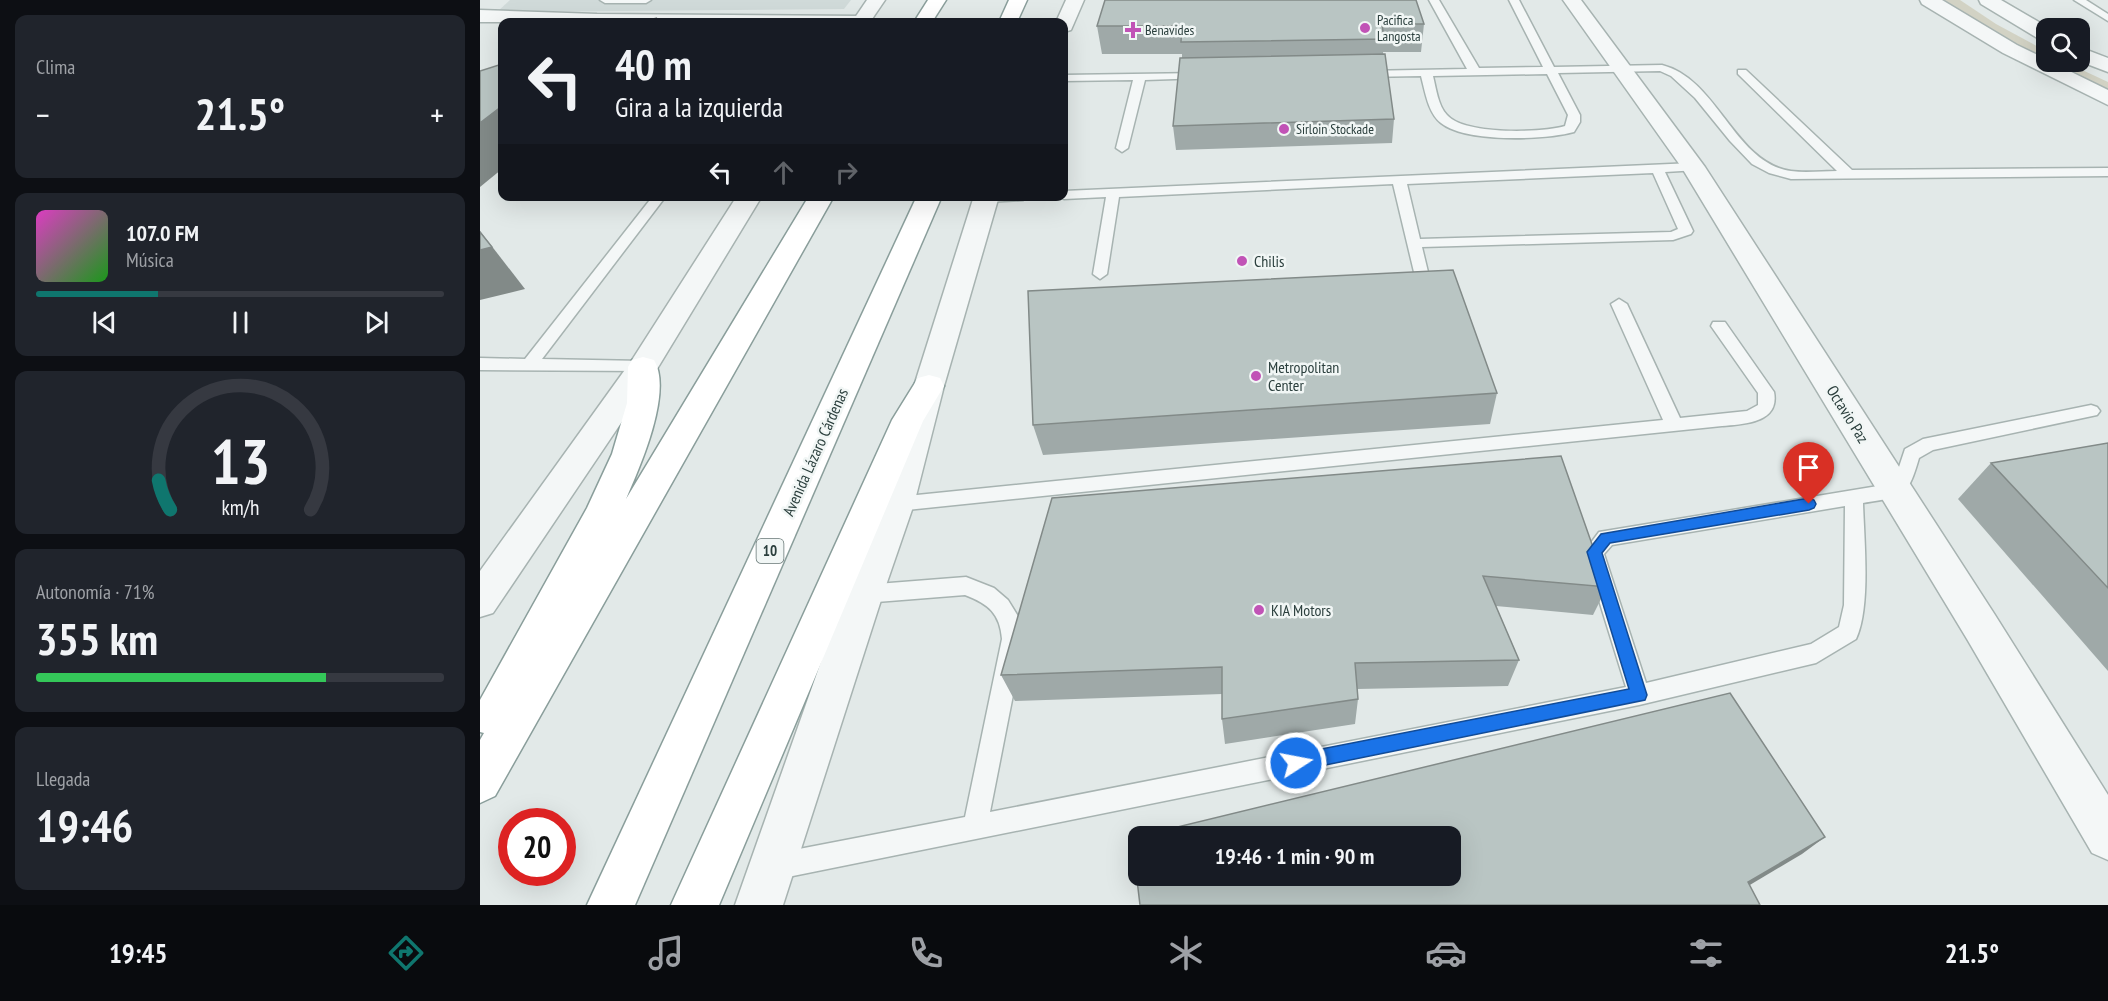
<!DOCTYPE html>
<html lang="es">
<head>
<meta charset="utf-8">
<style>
	:root { --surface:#171b24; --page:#20242c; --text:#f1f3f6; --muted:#9ea1a6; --line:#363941; --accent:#0f766e }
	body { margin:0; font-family:"PT Sans Narrow",sans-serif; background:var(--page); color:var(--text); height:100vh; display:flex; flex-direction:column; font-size:22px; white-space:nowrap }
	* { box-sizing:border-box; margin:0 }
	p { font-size:20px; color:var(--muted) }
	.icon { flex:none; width:33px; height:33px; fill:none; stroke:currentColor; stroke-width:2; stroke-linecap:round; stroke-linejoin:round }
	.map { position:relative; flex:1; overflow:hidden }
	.drawer { display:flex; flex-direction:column; gap:15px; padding:15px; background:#0d0f14; width:480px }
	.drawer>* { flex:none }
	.banner { position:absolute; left:18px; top:18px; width:570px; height:183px; border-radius:12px; box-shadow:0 6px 24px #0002; background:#171b24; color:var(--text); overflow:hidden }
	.controls { position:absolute; left:1556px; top:18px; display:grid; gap:12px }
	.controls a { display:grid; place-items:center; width:54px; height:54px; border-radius:12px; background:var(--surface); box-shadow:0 6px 24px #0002; font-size:30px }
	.speed { position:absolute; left:18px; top:808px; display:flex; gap:12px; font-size:30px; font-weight:700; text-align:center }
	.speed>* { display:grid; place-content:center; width:78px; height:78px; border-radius:50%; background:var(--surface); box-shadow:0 6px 24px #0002; line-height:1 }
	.speed .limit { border:9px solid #d22; background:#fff; color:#111 }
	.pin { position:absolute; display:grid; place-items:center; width:51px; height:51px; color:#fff; margin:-62px -26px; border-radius:50% 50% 50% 0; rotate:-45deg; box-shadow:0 0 6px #0007 }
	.pin .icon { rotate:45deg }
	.me { position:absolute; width:66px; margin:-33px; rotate:79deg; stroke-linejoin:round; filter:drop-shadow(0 0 4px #0008) }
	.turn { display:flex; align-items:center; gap:21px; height:126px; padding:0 18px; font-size:27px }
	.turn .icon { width:78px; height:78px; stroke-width:2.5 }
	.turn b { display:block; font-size:42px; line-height:51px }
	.lanes { display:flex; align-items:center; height:57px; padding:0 18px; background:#0003; justify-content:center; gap:30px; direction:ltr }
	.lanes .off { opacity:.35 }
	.big { font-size:45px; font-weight:800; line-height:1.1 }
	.drawer .widget { flex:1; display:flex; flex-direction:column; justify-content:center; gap:9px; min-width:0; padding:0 21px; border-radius:12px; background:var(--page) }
	.drawer .dial { align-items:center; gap:0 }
	.dial svg { height:156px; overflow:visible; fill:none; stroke:var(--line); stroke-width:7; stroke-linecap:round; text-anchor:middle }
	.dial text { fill:var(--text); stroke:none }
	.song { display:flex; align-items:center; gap:18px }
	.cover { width:72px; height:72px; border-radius:9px; background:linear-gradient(135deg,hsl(310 70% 55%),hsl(120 70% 35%)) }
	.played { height:6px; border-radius:3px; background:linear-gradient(90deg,var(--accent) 30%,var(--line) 30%) }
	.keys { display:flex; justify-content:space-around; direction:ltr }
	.heat { display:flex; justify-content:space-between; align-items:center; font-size:33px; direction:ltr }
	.charge { height:9px; border-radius:4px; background:linear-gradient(90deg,#34c759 71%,var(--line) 0) }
	.trip { position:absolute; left:648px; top:826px; width:333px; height:60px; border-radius:12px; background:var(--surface); box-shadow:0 6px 24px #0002; font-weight:800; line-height:60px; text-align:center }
	.tab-bar { display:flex; height:96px; justify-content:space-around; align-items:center; background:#090b0e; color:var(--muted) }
	.tab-bar .icon { width:42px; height:42px }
	.tab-bar .active { color:var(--accent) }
	.tab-bar b { font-size:27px; color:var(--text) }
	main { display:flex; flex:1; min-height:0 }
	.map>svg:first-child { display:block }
	.built { fill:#d0dad9 }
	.green { fill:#d2d2c4 }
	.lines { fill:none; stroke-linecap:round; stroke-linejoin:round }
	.service-casing { stroke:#a7b3b1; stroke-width:3 }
	.minor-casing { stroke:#a7b3b1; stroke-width:3 }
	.tertiary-casing { stroke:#a7b3b1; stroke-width:3 }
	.trunk-casing { stroke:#8a9e9b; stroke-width:3 }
	.service { fill:#f4f7f7; fill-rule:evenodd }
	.minor { fill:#f4f7f7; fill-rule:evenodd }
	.tertiary { fill:#f4f7f7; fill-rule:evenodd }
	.trunk { fill:#fff; fill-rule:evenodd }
	.wall { fill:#9fa9a8 }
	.shaded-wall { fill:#828a88 }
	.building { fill:#b9c5c3; stroke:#828a88; stroke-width:1.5; fill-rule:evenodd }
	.route { fill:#1a73e8; stroke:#114b97; stroke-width:1.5 }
	.poi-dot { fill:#c153b6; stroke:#f1f6f5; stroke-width:2 }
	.labels { text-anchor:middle; stroke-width:5; stroke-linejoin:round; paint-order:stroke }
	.far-poi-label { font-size:14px; fill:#2b3f3d; stroke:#f1f6f5; text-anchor:start }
	.shield { fill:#f1f6f5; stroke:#667674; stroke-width:1.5 }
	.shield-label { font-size:15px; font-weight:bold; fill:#2b3f3d }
	.poi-label { font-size:16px; fill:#2b3f3d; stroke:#f1f6f5; text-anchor:start }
	.street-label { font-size:16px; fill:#2b3f3d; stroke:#f1f6f5 }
</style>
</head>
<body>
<main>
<section class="drawer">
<div class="widget"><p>Clima</p>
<div class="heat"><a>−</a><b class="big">21.5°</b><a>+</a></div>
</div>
<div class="widget">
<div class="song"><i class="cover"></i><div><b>107.0 FM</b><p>Música</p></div></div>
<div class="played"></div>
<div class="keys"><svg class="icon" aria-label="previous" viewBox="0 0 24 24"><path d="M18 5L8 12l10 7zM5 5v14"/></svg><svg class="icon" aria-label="pause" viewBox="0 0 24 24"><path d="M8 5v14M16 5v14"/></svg><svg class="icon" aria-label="next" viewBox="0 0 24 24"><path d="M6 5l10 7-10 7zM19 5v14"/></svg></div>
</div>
<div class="widget dial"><svg viewBox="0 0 100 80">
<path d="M14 69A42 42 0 1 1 86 69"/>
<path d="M14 69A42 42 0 0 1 8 54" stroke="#0f766e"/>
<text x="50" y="56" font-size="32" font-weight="700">13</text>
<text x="50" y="72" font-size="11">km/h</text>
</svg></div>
<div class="widget"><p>Autonomía · 71%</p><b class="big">355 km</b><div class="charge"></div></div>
<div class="widget"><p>Llegada</p><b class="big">19:46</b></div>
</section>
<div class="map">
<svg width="1628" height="905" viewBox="0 0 1628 905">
	<rect width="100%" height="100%" fill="#e2e9e8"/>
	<polygon class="built" points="30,0 371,0 364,9 17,12"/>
	<polygon class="green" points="1460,0 1480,0 1516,24 1566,51 1566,62 1585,62 1628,82 1628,94 1526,41"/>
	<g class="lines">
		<g class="service-casing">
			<g id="service">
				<polygon points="120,0 171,0 166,3 125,3"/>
				<path d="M949 0H959L999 68 1063 67 1029 0H1039L1074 67 1182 65C1238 79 1254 163 1311 171 1326 173 1342 171 1357 171L1258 74V70H1266L1372 170 1628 168V176L1311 179 1289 173 1272 164 1250 141 1215 98 1191 76 1180 71 1078 73 1100 115V122L1094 132C1065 140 986 143 961 123 948 113 945 91 941 76L884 77 878 74 884 71 987 69ZM1067 74 1088 115 1085 126C1062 133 984 135 967 115 958 106 956 88 953 76Z"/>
				<polygon points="1594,0 1606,0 1628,14 1628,21"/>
				<polygon points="721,73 725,74 725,78 665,80 648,148 642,152 636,148 653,80 584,81 584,75"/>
				<path d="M1213 163 1220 167 1218 170 1185 172 1213 231 1211 234 1193 240 942 247 948 272 941 277 934 272 913 184 639 197 627 274 620 279 613 274 626 197 584 199 578 196H584V191ZM1173 173 1198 229 1191 232 940 239 927 184Z"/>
				<polygon points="173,196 186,196 62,359 163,361 169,363 171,367 169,371 0,370 0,358 45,359"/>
				<polygon points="500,196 549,196 543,200 506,202 501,201"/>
				<path d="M1139 299 1147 304 1200 418 1267 411 1278 405V393L1231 326 1233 322H1245L1294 392C1300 423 1264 424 1242 426L417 511 410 509 408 504 410 499 417 497 1183 420 1131 304Z"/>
				<path d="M1611 405 1617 407 1620 411 1617 415 1453 450 1439 458C1427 499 1424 496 1383 503 1384 539 1391 607 1376 639L1336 663 1159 705 293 880 284 876 280 867 284 858 293 854 485 817 522 639C520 614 509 604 485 595L384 603 377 600 374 594 377 588 384 585 486 577 514 588 528 600 541 621 544 639 510 812 1146 687 1104 552 1119 532 1410 484 1415 479 1425 449 1443 439ZM1365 506 1364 605 1359 627 1331 644 1166 683 1124 554 1132 545Z"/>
			</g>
		</g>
		<g class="minor-casing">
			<g id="minor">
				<polygon points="1083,0 1101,0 1225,167 1515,615 1628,795 1628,860 1612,853 1487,639 1202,168"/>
				<polygon points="0,10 117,14 381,16 388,18 391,22 0,22"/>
			</g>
		</g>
		<g class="tertiary-casing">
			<g id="tertiary">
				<polygon points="387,0 405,0 390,22 372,22"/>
				<polygon points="586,0 604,0 591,30 584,32 584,22 576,22"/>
				<polygon points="1440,0 1462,0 1537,45 1566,59 1566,62 1571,62 1628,90 1628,105 1523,53 1442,4"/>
				<polygon points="1499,0 1521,0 1569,28 1566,28 1566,41 1559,39 1501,4"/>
				<polygon points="1599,47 1628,58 1628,72 1599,61"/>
				<polygon points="257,196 282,196 174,374 13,613 0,617 0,571 152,360"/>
				<polygon points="494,196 519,196 464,386 434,504 403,594 303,905 255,905 365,594 400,504 434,386"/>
			</g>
		</g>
		<g class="trunk-casing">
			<g id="trunk">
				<polygon points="448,0 466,0 452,22 434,22"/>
				<polygon points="529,0 547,0 537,22 519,22"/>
				<path d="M329 196H354L15 796 0 803V740L4 733 0 732V700L107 508 132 454 147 403 148 367 152 360 163 357 174 360C193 392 160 467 146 499Z"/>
				<polygon points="437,196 462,196 155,905 107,905"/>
				<polygon points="449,375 460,378 464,386 443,421 239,905 191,905 412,420 438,378"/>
			</g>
		</g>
		<use href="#service" class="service"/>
		<use href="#minor" class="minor"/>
		<use href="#tertiary" class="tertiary"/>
		<use href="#trunk" class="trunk"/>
	</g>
	<g class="wall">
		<polygon points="944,24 941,52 903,52 914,119 912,143 696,150 693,126 702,58 702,54 622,54 617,26"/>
		<polygon points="1017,393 1010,424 563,455 553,425"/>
		<polygon points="1628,443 1628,671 1478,499 1511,463"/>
		<polygon points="572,498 1127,587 1113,615 1016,606 1039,660 1028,686 877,689 878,699 875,724 745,744 742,719 742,694 535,701 521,675"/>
	</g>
	<g class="shaded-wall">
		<polygon points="22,106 22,169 0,187 0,123"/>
		<polygon points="0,231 45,289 0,300"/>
		<polygon points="1345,837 1322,854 1248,898 1268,882"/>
	</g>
	<g class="building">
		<polygon points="625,0 936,0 944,24 902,24 904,39 701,42 702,26 617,26"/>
		<polygon points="177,18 172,22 162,22"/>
		<polygon points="905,54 914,119 693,126 700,58"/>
		<polygon points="22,64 22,106 0,123 0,71"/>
		<polygon points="0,232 12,247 0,250"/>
		<polygon points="973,270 1017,393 553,425 548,291"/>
		<polygon points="1628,443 1628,588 1511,463"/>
		<polygon points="1081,456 1127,587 1003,576 1039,660 875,663 878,699 742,719 742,667 521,675 572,498"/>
		<path d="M1250 693 1345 837 1268 882 1280 905H660L652 838ZM658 837H970V876H658Z"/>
	</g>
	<polygon class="route" points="1329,498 1334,500 1336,504 1334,508 1329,510 1130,543 1122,553 1167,695 1165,700 816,771 809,769 807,763 809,756 816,754 1149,689 1107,552 1121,534"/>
	<g class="poi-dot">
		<circle cx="885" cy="28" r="6"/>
		<path d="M650 21h6v6h6v6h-6v6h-6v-6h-6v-6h6z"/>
		<circle cx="804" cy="129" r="6"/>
		<circle cx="762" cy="261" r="6"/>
		<circle cx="776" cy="376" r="6"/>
		<circle cx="779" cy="610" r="6"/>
	</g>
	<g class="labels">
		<g class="far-poi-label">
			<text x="897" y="25">Pacifica<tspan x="897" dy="16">Langosta</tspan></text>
			<text x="665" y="35">Benavides</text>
			<text x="816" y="134">Sirloin Stockade</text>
		</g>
		<rect class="shield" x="276.5" y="539" width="27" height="24" rx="4.5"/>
		<g class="shield-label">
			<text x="290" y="556">10</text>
		</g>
		<g class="poi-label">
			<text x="774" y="267">Chilis</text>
			<text x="788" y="373">Metropolitan<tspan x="788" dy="18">Center</tspan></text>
			<text x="791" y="616">KIA Motors</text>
		</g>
		<g class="street-label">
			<text transform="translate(1368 414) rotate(58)" y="6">Octavio Paz</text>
			<text transform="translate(335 452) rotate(-66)" y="6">Avenida Lázaro Cárdenas</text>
		</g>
	</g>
</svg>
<div class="controls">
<a><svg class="icon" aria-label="search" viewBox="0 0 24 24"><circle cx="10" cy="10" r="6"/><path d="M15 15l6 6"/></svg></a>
</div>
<div class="speed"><div class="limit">20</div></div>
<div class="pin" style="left:1329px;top:504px;background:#d93025"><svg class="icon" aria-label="arrive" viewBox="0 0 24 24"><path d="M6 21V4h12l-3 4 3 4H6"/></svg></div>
<svg class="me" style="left:816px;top:763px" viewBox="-20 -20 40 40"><circle r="17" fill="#1a73e8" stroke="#fff" stroke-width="3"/><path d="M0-11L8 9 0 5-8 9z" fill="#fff"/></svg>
<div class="trip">19:46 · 1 min · 90 m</div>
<div class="banner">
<div class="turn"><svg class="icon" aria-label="left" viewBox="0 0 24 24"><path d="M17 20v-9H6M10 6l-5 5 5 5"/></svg><div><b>40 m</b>Gira a la izquierda</div></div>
<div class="lanes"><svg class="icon" aria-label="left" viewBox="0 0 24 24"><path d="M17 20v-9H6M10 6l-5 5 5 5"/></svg><svg class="icon off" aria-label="ahead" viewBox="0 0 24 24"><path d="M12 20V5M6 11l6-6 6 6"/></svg><svg class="icon off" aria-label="right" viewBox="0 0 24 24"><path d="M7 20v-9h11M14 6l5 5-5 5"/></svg></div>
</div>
</div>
</main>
<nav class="tab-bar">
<b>19:45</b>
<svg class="icon active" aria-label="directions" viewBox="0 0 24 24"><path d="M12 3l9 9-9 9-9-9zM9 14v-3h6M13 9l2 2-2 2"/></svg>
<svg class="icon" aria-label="music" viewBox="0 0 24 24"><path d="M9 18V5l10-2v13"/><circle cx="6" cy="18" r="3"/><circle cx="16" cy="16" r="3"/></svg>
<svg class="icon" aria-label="phone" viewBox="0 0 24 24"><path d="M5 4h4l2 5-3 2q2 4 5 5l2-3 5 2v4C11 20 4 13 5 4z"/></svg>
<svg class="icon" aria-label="climate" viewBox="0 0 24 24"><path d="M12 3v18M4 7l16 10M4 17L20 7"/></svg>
<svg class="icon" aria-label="car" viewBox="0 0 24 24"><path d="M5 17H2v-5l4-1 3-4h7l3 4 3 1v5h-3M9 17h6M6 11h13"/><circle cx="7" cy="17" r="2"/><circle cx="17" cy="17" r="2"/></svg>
<svg class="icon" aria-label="filters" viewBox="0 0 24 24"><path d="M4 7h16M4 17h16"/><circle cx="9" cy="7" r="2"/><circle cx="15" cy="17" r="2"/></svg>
<b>21.5°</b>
</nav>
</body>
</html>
